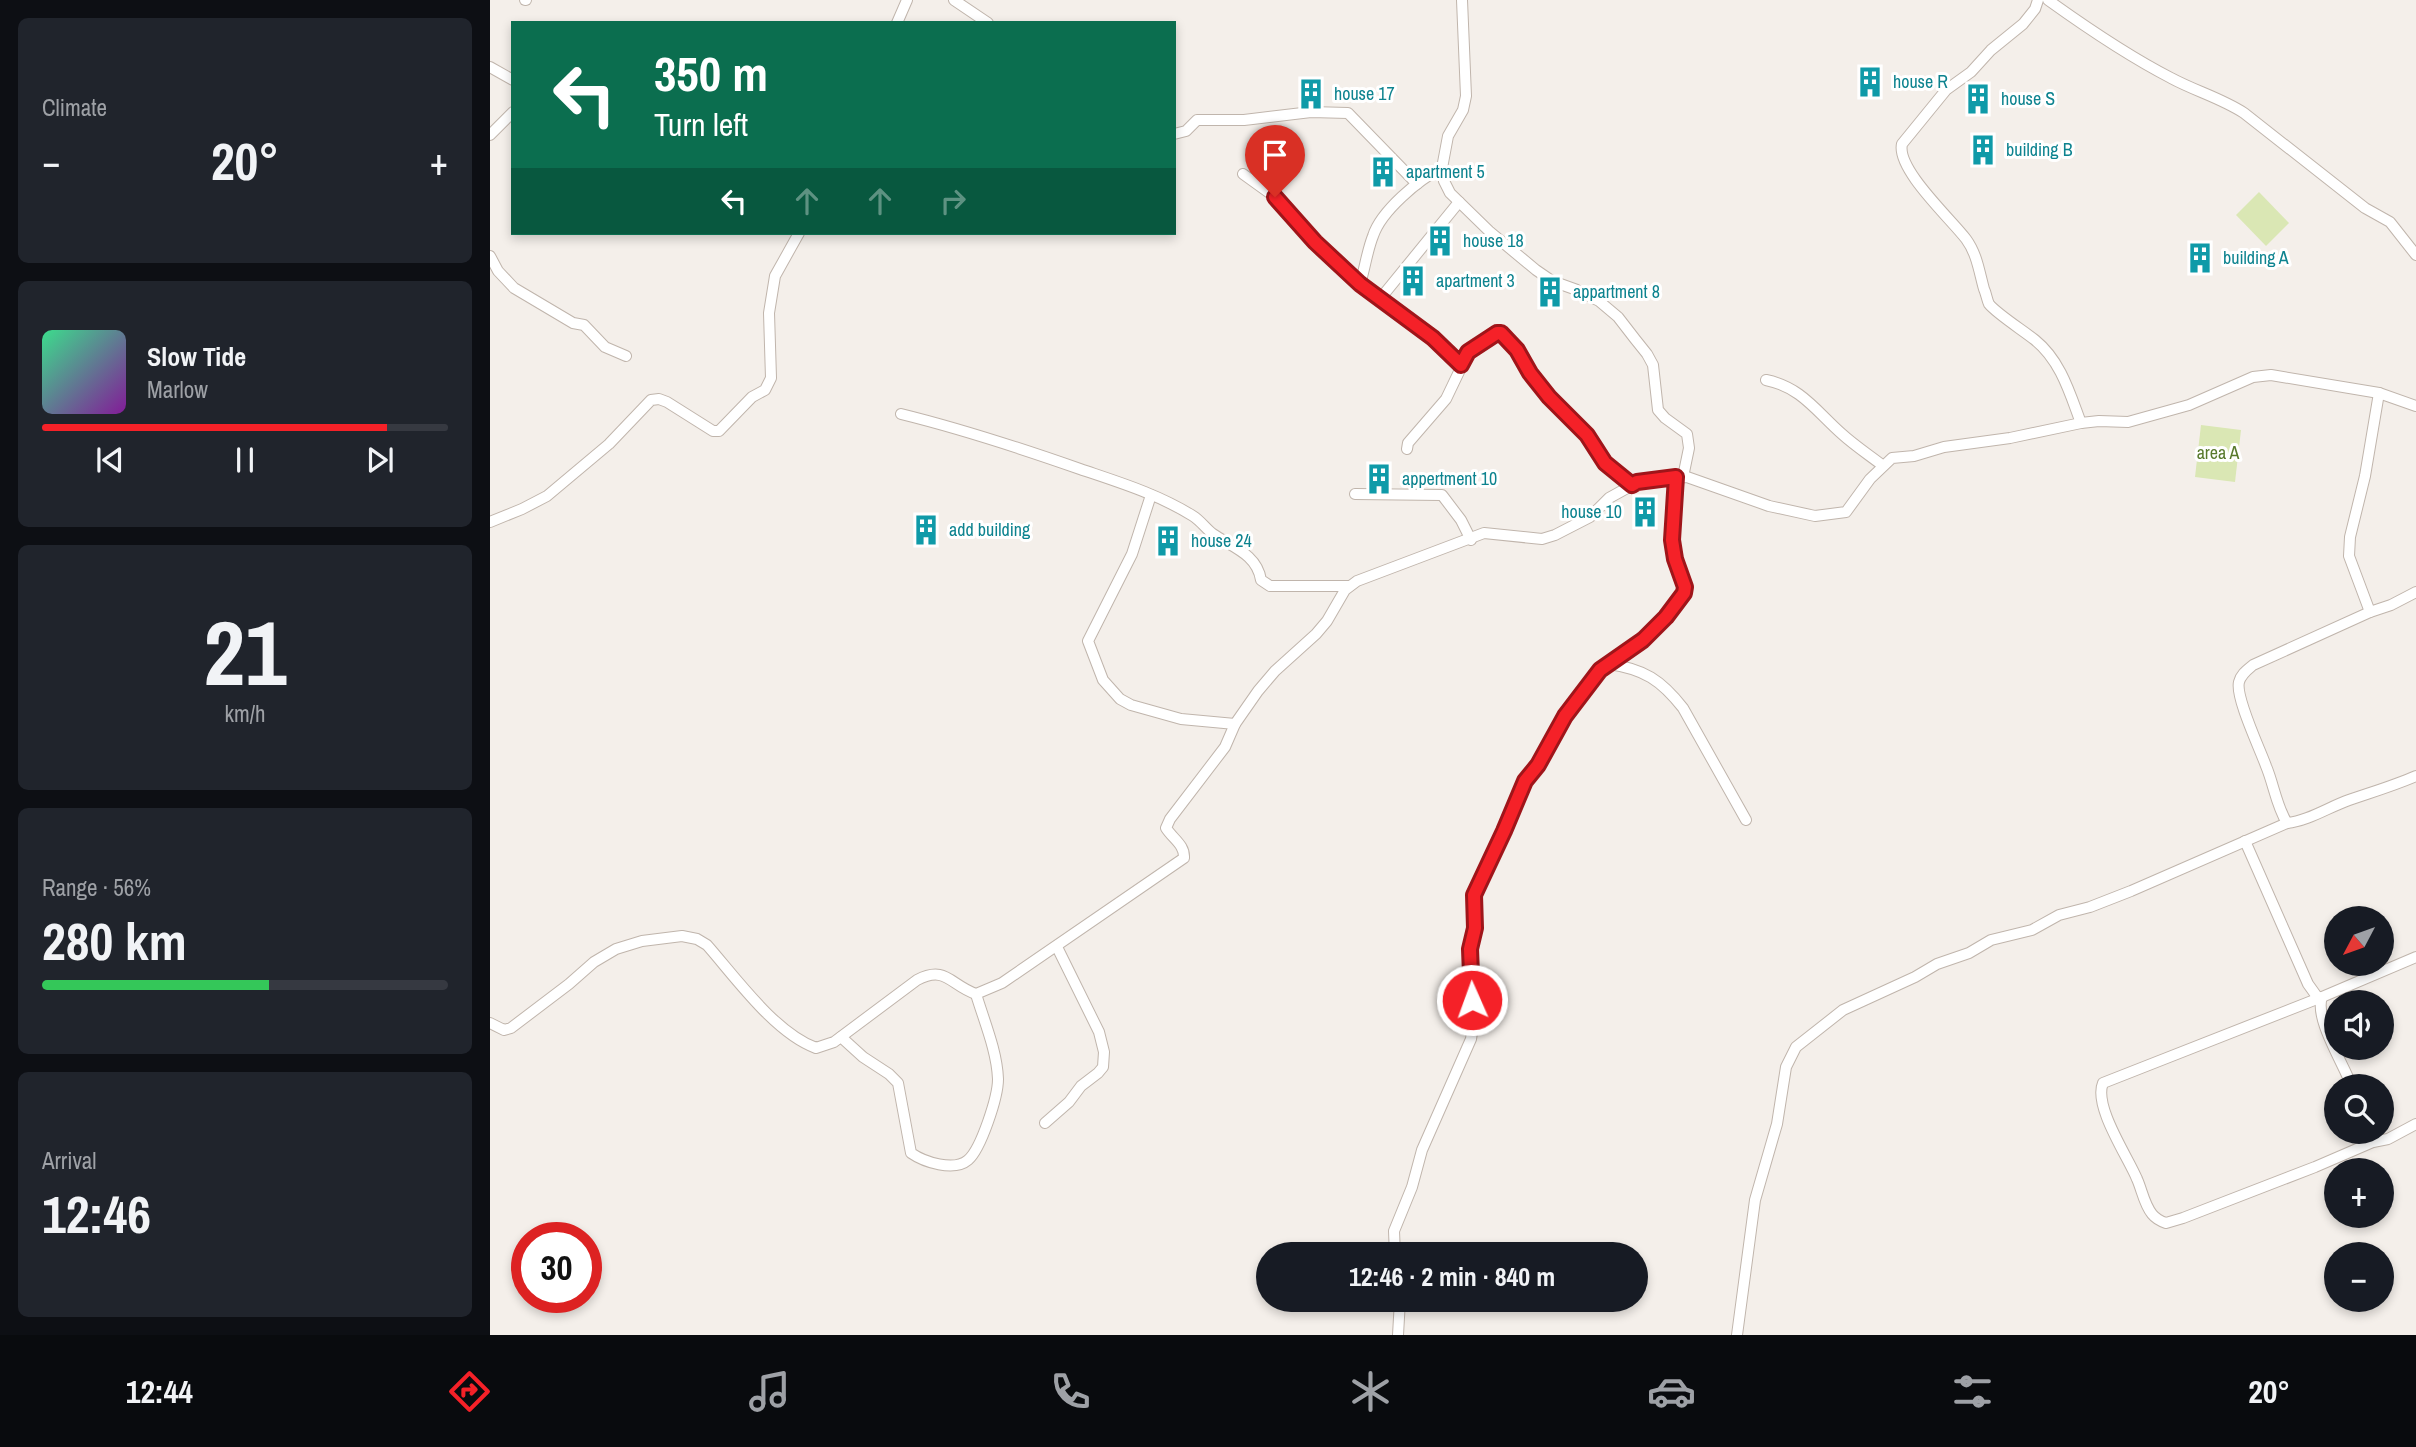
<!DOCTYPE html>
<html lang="en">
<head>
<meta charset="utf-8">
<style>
	:root { --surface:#171b24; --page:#20242c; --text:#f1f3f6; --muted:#9ea1a6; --line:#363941; --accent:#f52128 }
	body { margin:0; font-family:"Archivo Narrow",sans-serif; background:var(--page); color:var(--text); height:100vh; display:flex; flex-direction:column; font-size:26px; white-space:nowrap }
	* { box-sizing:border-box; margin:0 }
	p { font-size:23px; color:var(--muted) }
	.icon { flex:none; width:38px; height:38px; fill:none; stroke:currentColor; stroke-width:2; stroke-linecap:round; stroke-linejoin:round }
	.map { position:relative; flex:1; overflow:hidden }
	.drawer { display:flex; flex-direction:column; gap:18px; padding:18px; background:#0d0f14; width:490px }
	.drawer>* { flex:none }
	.guide { position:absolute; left:21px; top:21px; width:665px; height:214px; border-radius:0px; box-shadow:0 4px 10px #0003; background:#0b6e4f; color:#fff; overflow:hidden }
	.needle { width:46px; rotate:229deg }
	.tools { position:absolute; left:1834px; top:906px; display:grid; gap:14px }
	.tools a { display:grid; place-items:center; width:70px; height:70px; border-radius:50%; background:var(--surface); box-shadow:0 4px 10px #0003; font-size:35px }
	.speed { position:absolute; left:21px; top:1222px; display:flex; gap:14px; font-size:35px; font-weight:700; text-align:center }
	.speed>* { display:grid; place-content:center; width:91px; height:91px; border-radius:50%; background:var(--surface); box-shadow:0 4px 10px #0003; line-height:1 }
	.speed .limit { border:10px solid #d22; background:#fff; color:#111 }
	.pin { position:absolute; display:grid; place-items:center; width:60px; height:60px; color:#fff; margin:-72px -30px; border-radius:50% 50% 50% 0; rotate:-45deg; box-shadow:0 0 7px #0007 }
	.pin .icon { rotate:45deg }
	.me { position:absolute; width:77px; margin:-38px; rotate:358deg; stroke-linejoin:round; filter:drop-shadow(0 0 5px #0008) }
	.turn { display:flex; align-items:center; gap:24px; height:147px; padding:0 28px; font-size:32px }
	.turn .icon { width:91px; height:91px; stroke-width:2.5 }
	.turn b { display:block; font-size:49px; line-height:60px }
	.lanes { display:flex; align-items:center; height:66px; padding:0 28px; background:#0003; justify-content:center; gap:35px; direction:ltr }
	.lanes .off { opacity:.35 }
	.big { font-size:52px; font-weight:700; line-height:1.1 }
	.drawer .card { flex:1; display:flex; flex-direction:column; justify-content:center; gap:10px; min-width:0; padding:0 24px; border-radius:10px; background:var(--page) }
	.drawer .dial { align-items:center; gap:0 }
	.dial b { font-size:91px; line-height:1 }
	.song { display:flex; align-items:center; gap:21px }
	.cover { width:84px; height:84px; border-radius:10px; background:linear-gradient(135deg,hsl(150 70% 55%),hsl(290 70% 35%)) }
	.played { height:7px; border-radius:4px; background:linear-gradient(90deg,var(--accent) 85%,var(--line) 85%) }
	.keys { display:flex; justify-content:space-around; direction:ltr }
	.heat { display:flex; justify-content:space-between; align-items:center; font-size:38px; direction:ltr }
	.charge { height:10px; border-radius:5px; background:linear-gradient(90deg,#34c759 56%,var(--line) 0) }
	.trip { position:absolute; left:766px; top:1242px; width:392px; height:70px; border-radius:35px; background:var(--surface); box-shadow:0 4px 10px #0003; font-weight:700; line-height:70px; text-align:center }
	.menu { display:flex; height:112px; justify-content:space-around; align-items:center; background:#090b0e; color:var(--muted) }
	.menu .icon { width:49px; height:49px }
	.menu .current { color:var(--accent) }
	.menu b { font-size:32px; color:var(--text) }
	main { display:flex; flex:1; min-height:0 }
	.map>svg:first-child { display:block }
	.green { fill:#dae7b4 }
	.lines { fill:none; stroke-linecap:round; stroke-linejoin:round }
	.minor-casing { stroke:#c0b5ac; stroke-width:12 }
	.minor { stroke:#fff; stroke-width:10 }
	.route-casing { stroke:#9f151a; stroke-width:18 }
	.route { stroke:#f52128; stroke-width:12 }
	.labels { text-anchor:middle; stroke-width:6; stroke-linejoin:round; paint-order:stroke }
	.culture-label { font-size:18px; fill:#0d838f; stroke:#fff; text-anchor:start }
	.park-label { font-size:18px; fill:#58792c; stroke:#fff }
</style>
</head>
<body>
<main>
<section class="drawer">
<div class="card"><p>Climate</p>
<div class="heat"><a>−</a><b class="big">20°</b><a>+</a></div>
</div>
<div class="card">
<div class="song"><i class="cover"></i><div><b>Slow Tide</b><p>Marlow</p></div></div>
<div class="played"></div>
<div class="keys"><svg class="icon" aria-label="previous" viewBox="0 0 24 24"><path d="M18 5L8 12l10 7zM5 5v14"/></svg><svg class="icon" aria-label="pause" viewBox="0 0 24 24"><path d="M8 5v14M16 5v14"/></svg><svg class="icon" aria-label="next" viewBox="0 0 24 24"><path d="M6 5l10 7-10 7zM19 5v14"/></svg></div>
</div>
<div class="card dial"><b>21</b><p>km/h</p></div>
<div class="card"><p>Range · 56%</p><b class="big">280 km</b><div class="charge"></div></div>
<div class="card"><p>Arrival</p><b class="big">12:46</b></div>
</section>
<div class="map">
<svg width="1926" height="1335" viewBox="0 0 1926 1335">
	<rect width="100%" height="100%" fill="#f4efea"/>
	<g class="green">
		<polygon points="1769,192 1799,223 1776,246 1746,215"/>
		<polygon points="1711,425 1751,430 1745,482 1705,477"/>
	</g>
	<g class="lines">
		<g class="minor-casing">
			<g id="minor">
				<polyline points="35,0 36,0"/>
				<polyline points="464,0 498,23"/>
				<polyline points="972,0 976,96 973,110 958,136 952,168 954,181 960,193 999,231 1046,270 1062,281 1087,290 1109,301 1128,317 1145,339 1157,354 1163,365 1168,410 1175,418 1197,434 1199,448 1193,477"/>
				<path d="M1548 0 1545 9 1533 24 1501 50 1481 72 1456 90 1412 144C1406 169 1461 219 1476 239 1487 254 1489 271 1494 289 1496 293 1497 300 1499 304 1507 314 1534 331 1545 340 1571 361 1580 394 1591 423"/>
				<path d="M1558 0C1597 28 1638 56 1681 78 1705 91 1731 98 1754 113L1875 208 1900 222 1926 255"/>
				<polyline points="407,23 417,0"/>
				<polyline points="0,67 23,80"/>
				<polyline points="684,134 696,131 707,120 754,120 821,112 858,113 927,184"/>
				<polyline points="0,135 23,112"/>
				<polyline points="753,174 785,197 826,242 870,284 943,338 970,365"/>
				<polyline points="0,256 8,271 24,288 83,323 94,325 115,347 136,356"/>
				<path d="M870 284C875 268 877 251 883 236 891 211 929 179 952 168"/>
				<polyline points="890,299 969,202"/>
				<path d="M1276 380C1311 387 1326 411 1352 434 1364 445 1379 455 1392 465"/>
				<path d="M411 414C472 429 530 448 590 469 628 482 668 494 703 516 711 521 716 529 723 534 742 547 767 554 771 580L780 586H859"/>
				<polyline points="917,449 918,443 956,399 978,353 1007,333 1011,333 1027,350 1039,372 1059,397 1097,435 1115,463 1142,485"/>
				<polyline points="865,494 952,495 971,520 981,540"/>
				<polyline points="661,495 642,554 598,641 613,680 630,699 641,705 691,719 745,724"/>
				<polyline points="0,522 32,509 57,496 119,444 161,400 169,399 177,402 223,431 229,431 262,397 275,390 281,378 279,313 285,276 309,233"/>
				<polyline points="1880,612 1859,556 1860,537 1875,476 1889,393"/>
				<path d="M1119 664C1154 669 1171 680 1193 708L1256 820"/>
				<path d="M1797 823C1786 805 1784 785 1776 766 1770 749 1745 697 1749 682 1751 674 1757 670 1763 665L1880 612 1901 605 1926 592"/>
				<polyline points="1755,841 1818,984 1828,998"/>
				<path d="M1926 957 1832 997 1613 1083C1603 1106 1638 1157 1647 1179 1652 1190 1654 1204 1662 1214 1666 1219 1670 1221 1676 1223L1693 1218 1825 1167 1883 1142 1898 1139 1926 1124"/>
				<path d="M1832 997C1824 1019 1854 1064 1862 1087"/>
				<path d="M0 1023 14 1030 21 1028 79 984 104 962 126 949 152 941 192 936 207 939 217 945C246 978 285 1033 326 1048L344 1042 427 980C456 965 460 985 486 994L512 983 694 858C695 845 683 839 676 828L680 819 735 747 745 724 768 691 785 671 826 634 837 621 855 590 867 581 994 533 1052 539 1065 535 1100 517 1119 498 1148 482 1170 479 1197 477 1279 506 1325 516 1356 512 1380 479 1402 458 1424 456 1454 447 1520 438 1591 423 1609 421 1638 422 1699 405 1763 377 1781 375 1889 393 1926 406"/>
				<path d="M351 1037 373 1057 399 1074 408 1083 421 1153C434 1162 464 1172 478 1160 491 1149 508 1097 508 1079 507 1051 494 1021 486 994"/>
				<polyline points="555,1123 579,1102 591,1086 608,1073 613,1067 614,1052 609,1032 567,947"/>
				<polyline points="905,1255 904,1231 922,1187 932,1150 981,1039 983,1026 980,949 984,928 984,895 1014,832 1027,796 1075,716 1110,670 1153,640 1176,616 1194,593 1195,587 1185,559 1182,539 1186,477"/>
				<polyline points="908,1335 910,1300"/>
				<path d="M1247 1335 1265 1200 1287 1124 1296 1067 1306 1047 1353 1010 1425 977 1447 964 1479 953 1501 940 1542 930 1569 915 1600 907 1641 891 1797 823C1818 821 1839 807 1859 800 1882 792 1903 786 1926 776"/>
			</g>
		</g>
		<use href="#minor" class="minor"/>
	</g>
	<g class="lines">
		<g class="route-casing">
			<polyline id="route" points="785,197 825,242 870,284 943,338 971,365 978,352 1007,333 1011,333 1027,350 1040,373 1059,397 1097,435 1115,463 1142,485 1147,482 1186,477 1182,540 1185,559 1195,587 1194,593 1176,617 1153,640 1110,670 1075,716 1048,765 1035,781 1014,831 984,895 985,928 980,949 982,1000"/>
		</g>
		<use href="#route" class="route"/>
	</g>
	<defs>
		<g id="building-bare" transform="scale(2.415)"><path d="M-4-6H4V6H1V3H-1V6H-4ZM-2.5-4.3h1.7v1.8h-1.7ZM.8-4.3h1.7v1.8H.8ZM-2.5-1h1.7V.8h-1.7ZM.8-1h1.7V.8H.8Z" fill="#0f9aa8" stroke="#fff" stroke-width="2.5" paint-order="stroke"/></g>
	</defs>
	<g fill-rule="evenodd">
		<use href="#building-bare" x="1380" y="82"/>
		<use href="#building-bare" x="821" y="94"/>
		<use href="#building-bare" x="1488" y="99"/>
		<use href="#building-bare" x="1493" y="150"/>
		<use href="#building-bare" x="893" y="172"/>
		<use href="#building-bare" x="950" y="241"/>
		<use href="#building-bare" x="1710" y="258"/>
		<use href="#building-bare" x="923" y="281"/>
		<use href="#building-bare" x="1060" y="292"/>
		<use href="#building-bare" x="889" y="479"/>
		<use href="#building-bare" x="1155" y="512"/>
		<use href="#building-bare" x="436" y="530"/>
		<use href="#building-bare" x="678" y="541"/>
	</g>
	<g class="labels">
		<g class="culture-label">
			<text x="1403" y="88">house R</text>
			<text x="844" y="100">house 17</text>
			<text x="1511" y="105">house S</text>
			<text x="1516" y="156">building B</text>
			<text x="916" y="178">apartment 5</text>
			<text x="973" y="247">house 18</text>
			<text x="1733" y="264">building A</text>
			<text x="946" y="287">apartment 3</text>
			<text x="1083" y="298">appartment 8</text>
			<text x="912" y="485">appertment 10</text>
			<text x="1132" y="518" text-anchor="end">house 10</text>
			<text x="459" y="536">add building</text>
			<text x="701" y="547">house 24</text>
		</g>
		<g class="park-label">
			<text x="1728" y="459">area A</text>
		</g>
	</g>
</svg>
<div class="tools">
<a><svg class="needle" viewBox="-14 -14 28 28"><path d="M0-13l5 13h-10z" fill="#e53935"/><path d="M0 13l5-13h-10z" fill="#9ea1a6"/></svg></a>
<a><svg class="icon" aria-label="sound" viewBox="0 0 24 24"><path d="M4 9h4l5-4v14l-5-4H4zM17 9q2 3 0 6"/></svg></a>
<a><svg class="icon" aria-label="search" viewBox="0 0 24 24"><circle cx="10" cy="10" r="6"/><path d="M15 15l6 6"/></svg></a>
<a>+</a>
<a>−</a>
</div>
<div class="speed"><div class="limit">30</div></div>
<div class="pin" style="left:785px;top:197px;background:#d93025"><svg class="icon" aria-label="arrive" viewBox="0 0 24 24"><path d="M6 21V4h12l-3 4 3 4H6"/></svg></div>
<svg class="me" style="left:982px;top:1000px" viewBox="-20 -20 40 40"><circle r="17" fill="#f52128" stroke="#fff" stroke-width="3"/><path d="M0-11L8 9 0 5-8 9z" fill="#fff"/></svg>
<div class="trip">12:46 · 2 min · 840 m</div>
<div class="guide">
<div class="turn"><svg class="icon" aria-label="left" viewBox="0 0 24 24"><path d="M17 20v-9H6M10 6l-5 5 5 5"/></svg><div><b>350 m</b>Turn left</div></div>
<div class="lanes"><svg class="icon" aria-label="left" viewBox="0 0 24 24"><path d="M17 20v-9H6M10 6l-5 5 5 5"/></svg><svg class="icon off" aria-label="ahead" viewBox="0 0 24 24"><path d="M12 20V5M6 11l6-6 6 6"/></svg><svg class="icon off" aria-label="ahead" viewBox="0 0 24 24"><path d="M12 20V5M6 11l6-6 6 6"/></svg><svg class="icon off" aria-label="right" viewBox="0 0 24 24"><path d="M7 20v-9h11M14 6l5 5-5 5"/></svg></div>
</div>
</div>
</main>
<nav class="menu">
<b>12:44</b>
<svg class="icon current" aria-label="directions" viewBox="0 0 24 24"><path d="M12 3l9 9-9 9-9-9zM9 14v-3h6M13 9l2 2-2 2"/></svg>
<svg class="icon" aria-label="music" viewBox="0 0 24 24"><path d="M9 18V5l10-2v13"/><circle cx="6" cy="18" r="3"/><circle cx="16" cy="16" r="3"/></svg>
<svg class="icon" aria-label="phone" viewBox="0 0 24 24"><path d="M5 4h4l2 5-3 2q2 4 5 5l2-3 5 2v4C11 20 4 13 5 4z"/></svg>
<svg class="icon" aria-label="climate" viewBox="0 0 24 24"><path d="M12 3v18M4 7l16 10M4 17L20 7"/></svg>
<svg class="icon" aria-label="car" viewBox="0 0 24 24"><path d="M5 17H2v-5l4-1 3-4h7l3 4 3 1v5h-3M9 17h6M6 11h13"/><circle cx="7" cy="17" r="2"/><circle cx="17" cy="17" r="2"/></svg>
<svg class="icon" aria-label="filters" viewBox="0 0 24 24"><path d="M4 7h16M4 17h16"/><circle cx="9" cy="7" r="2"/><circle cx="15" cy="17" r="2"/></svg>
<b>20°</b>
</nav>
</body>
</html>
